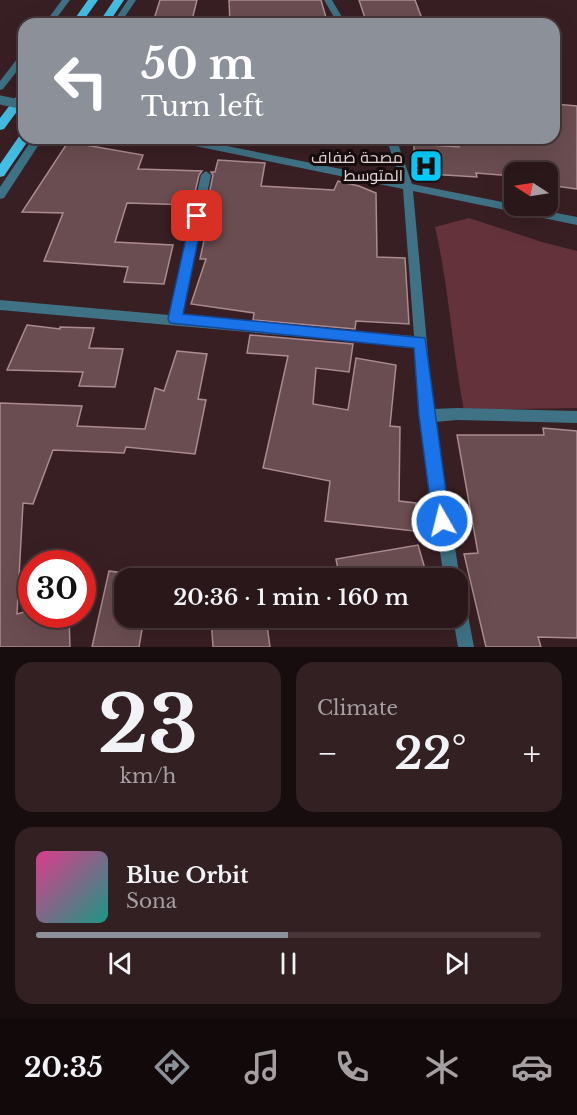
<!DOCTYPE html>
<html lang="en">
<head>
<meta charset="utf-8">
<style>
	:root { --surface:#2a171a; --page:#322023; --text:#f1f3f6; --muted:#a59fa2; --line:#463639; --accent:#8c9099 }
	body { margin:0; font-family:"Libre Baskerville",Cairo,serif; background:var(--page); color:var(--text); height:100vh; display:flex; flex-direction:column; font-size:22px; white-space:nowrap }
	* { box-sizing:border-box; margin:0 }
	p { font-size:20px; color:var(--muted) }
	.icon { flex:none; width:33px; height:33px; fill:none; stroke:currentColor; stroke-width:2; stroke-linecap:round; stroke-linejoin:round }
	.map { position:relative; height:647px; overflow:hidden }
	.drawer { display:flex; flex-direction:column; gap:15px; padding:15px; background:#170d0e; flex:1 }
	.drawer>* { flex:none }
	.hud { position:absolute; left:18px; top:18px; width:542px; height:126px; border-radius:18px; box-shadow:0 6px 24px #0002,0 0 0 2px var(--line); background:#8c9099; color:#fff; overflow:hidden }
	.needle { width:39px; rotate:282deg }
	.fabs { position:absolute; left:504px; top:162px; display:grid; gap:12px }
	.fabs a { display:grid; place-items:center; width:54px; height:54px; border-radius:12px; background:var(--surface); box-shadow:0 6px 24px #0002,0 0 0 2px var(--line); font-size:30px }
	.speed { position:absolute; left:18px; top:550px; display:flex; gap:12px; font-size:30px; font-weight:700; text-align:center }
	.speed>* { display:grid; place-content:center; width:78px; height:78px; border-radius:50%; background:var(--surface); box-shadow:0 6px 24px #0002,0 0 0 2px var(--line); line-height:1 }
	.speed .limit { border:9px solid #d22; background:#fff; color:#111 }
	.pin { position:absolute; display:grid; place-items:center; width:51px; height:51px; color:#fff; margin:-26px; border-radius:12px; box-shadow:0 3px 9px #0006 }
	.me { position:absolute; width:66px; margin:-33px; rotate:352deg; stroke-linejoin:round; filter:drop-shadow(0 0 4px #0008) }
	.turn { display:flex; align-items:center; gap:21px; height:126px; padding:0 24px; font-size:27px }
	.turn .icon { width:78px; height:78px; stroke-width:2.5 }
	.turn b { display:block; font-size:42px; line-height:51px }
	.big { font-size:45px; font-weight:600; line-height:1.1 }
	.drawer .widget { flex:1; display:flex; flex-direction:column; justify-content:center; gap:9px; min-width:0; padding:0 21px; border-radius:18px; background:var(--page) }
	.drawer .dial { align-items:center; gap:0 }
	.dial b { font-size:78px; line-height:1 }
	.song { display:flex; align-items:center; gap:18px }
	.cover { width:72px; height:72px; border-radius:9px; background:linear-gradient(135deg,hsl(330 70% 55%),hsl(170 70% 35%)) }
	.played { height:6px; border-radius:3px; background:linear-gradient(90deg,var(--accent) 50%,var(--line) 50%) }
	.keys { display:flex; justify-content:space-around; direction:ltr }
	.heat { display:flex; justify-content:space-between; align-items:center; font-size:33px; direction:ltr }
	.drawer .tiles { flex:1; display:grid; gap:15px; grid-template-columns:1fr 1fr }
	.widget:last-child { grid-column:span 2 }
	.trip { position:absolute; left:114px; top:568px; width:354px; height:60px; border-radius:18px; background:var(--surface); box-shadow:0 6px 24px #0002,0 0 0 2px var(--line); font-weight:600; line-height:60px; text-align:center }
	.dock { display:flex; height:96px; justify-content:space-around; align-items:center; background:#11090a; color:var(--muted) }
	.dock .icon { width:42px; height:42px }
	.dock .on { color:var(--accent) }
	.dock b { font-size:27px; color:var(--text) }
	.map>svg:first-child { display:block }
	.green { fill:#63323b }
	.building { fill:#6a4d51; stroke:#ab8b8f; stroke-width:1.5 }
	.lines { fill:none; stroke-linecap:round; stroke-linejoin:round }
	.service { fill:#3e7284; fill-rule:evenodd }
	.minor { fill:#3e7284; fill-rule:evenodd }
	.primary { fill:#43bde2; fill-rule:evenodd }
	.minor-bridge { stroke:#3e7284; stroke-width:9 }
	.route { fill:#1a73e8; stroke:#114b97; stroke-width:1.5 }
	.labels { text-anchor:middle; stroke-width:6; stroke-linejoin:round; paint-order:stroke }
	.poi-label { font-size:16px; fill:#e9d8da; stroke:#180d0e; text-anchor:end }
</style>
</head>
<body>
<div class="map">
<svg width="577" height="647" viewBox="0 0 577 647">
	<rect width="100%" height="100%" fill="#381f23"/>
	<path class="green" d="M469 218 542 242 577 251V408L464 410C452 349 449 287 435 227Z"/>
	<g class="building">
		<polygon points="160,0 197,0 191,24 166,24 167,20 154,19"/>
		<polygon points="229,0 321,0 327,21 230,24"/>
		<polygon points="359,0 415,0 424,24 367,24"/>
		<polygon points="554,104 577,106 577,189 548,185 548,172 514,172 514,176 476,173 477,177 429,174 430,167 414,166 414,144 459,147 458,138 554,138"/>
		<polygon points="68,142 143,155 138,169 202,171 199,175 192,205 127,203 115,242 173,245 164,284 124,282 128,267 44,261 63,213 22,212"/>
		<polygon points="218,160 265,163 261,186 334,190 338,181 359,186 376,193 377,257 405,258 409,324 356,321 355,329 253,320 254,313 191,304 206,259 200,259 211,208 207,205 213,175 211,172 215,172"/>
		<polygon points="27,325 60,329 60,327 94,328 89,348 123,349 115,387 79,386 83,372 7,370"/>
		<polygon points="250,335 353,344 349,372 316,368 313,404 348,410 356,358 396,365 390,426 400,427 399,501 416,503 414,531 325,521 330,481 263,468 288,356 247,353"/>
		<polygon points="177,351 207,354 198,399 206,400 195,454 126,447 124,453 53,450 33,504 23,503 17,614 32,610 32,615 69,615 70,647 0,647 0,403 82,406 77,426 145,429 155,388 164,391"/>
		<polygon points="543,428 577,431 577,638 538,637 541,647 486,647 464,554 478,553 457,435 544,435"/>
		<polygon points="418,545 428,579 340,579 336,559"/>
		<polygon points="109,571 124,573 124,618 144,618 139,647 92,647"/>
		<polygon points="211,618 266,618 270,647 213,647"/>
	</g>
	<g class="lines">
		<path class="service" d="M294 138H308C305 142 297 142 294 138Z"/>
		<g class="minor">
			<polygon points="62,0 70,0 52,24 44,24"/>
			<polygon points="128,0 136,0 120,24 112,24"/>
			<polygon points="324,0 332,0 346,24 338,24"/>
			<polygon points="24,53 24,62 3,89 0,90 0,81 21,54"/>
			<polygon points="33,138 43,138 4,198 0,199 0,187"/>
			<polygon points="166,138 187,138 401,181 386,138 396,138 412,184 577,217 577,225 413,191 433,409 457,408 577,411 577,423 457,420 435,422 460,579 458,584 458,579 444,579 420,416 415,347 0,310 0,300 170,315 201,175 206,171 211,175 182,316 414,336 403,189 171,141"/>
			<polygon points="458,597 464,599 466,605 474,647 458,647 453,618 458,618"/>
		</g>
		<g class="primary">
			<polygon points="88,0 98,0 81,24 71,24"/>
			<polygon points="114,0 124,0 108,24 98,24"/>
			<polygon points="24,90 24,102 4,129 0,130 0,118 20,92"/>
			<polygon points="24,134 24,138 30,138 4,176 0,177 0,164 20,135"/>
		</g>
		<polyline class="minor-bridge" points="0,100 24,105"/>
	</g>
	<polygon class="route" points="197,212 203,216 183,314 425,338 450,521 448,527 442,529 436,527 433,521 419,416 414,348 170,323 168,319 191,216"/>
	<defs>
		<g id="hospital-square" transform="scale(1.725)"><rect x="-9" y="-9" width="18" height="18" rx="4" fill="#04cbf9" stroke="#180d0e"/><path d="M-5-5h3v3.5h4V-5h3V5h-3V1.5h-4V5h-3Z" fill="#111"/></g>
	</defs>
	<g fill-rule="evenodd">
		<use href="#hospital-square" x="426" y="166"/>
	</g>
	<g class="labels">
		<g class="poi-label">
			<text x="403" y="163">مصحة ضفاف<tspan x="403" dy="18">المتوسط</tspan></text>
		</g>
	</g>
</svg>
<div class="fabs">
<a><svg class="needle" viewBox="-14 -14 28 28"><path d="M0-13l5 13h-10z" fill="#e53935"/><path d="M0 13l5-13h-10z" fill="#a59fa2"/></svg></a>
</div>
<div class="speed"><div class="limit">30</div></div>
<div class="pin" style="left:197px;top:216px;background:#d93025"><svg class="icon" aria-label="arrive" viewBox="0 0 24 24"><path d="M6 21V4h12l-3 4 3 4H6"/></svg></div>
<svg class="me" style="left:442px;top:521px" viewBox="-20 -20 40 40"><circle r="17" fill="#1a73e8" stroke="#fff" stroke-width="3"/><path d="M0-11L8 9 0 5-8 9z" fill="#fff"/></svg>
<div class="trip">20:36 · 1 min · 160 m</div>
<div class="hud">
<div class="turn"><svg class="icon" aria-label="left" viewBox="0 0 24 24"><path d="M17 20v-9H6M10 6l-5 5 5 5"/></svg><div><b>50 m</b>Turn left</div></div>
</div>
</div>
<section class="drawer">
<div class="tiles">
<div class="widget dial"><b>23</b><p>km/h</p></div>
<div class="widget"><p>Climate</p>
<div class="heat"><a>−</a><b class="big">22°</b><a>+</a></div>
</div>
<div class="widget">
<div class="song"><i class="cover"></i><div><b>Blue Orbit</b><p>Sona</p></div></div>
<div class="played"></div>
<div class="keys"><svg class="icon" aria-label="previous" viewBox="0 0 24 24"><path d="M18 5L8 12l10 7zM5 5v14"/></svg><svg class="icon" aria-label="pause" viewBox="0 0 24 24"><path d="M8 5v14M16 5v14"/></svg><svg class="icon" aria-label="next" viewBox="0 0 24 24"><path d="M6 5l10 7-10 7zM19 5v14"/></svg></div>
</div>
</div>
</section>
<nav class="dock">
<b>20:35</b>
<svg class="icon on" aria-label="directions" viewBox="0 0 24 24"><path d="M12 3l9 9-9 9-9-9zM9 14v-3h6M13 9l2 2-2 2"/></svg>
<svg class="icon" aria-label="music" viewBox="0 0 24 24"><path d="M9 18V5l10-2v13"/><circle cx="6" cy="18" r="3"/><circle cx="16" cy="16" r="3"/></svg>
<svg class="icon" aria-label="phone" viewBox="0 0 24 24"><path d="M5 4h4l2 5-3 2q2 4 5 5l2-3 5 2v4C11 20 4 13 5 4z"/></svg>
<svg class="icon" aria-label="climate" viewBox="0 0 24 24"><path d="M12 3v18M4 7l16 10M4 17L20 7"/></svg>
<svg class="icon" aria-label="car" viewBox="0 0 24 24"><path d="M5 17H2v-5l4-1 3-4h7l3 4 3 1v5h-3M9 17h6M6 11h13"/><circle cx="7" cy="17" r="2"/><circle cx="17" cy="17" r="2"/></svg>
</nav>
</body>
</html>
